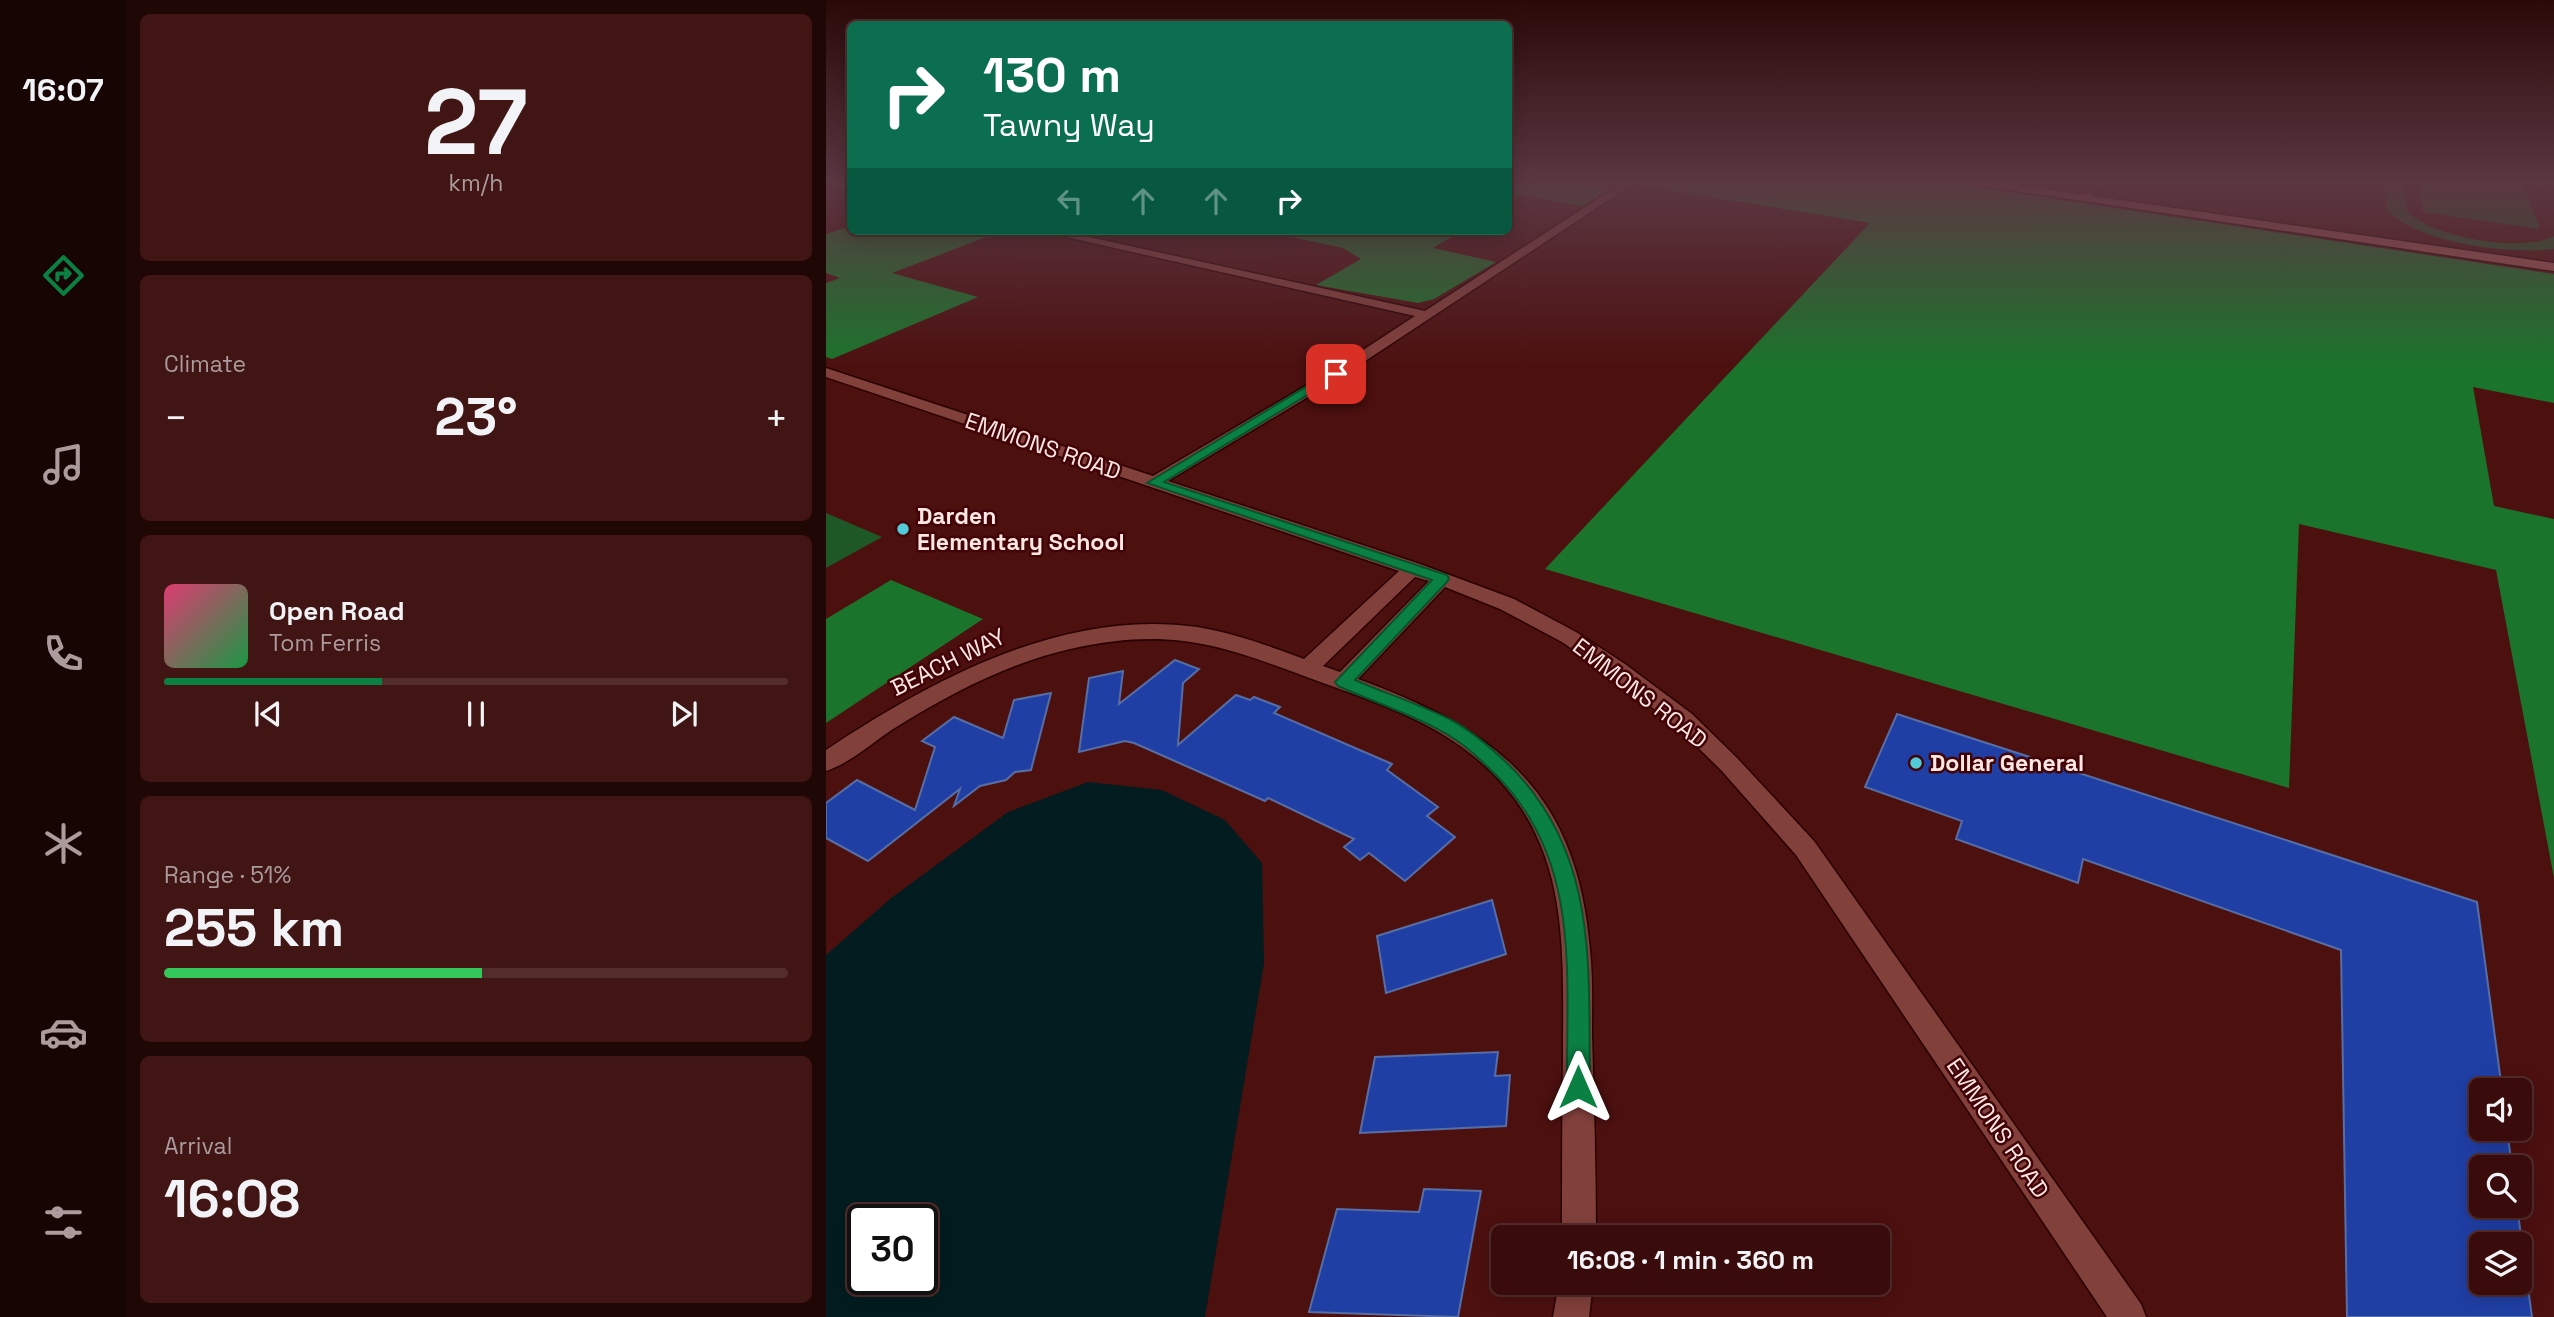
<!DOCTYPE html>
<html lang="en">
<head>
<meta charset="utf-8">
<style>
	:root { --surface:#390c0b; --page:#401514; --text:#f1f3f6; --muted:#ab9b9d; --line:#532c2c; --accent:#0b8043 }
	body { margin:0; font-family:"Space Grotesk",sans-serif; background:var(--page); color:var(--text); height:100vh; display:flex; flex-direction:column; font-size:26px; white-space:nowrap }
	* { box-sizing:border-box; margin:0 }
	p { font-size:23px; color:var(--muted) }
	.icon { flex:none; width:38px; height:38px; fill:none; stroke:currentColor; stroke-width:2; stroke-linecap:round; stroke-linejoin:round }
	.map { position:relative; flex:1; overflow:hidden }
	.panel { display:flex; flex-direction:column; gap:14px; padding:14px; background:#1f0706; width:700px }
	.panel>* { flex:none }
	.banner { position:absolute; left:21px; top:21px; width:665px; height:214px; border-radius:10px; box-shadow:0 4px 18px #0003,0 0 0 2px var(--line); background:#0b6e4f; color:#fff; overflow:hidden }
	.tools { position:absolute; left:1643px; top:1078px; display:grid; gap:14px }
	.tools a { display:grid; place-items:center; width:63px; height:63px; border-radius:10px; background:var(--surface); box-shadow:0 4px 18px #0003,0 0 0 2px var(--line); font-size:35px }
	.speed { position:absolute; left:21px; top:1204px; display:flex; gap:14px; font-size:35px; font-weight:700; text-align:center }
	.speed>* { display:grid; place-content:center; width:91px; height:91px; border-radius:50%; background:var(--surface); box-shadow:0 4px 18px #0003,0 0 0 2px var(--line); line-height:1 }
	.speed .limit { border:4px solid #111; border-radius:10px; background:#fff; color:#111 }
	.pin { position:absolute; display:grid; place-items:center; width:60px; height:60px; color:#fff; margin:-30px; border-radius:14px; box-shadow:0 4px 10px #0006 }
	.me { position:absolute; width:77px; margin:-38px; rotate:0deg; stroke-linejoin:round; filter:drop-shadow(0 0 5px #0008) }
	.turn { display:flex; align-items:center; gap:24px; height:147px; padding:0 21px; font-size:32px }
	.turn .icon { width:91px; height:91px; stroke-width:2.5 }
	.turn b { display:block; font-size:49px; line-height:60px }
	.lanes { display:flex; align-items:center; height:66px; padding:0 21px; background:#0003; justify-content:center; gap:35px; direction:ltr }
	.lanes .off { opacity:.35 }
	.big { font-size:52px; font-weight:800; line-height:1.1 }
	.panel .tile { flex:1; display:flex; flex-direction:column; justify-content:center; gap:10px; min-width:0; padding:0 24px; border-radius:10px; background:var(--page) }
	.panel .dial { align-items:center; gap:0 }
	.dial b { font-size:91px; line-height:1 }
	.song { display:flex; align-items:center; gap:21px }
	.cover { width:84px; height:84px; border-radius:10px; background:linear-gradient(135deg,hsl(340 70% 55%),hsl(140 70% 35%)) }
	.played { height:7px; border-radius:4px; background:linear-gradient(90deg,var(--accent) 35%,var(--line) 35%) }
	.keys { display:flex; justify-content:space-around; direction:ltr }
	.heat { display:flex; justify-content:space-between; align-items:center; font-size:38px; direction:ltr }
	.charge { height:10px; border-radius:5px; background:linear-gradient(90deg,#34c759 51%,var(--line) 0) }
	.trip { position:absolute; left:665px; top:1225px; width:399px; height:70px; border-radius:10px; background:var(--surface); box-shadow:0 4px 18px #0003,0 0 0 2px var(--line); font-weight:800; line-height:70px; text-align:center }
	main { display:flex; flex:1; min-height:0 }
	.tab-bar { display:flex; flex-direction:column; width:126px; justify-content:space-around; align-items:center; background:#170504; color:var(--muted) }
	.tab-bar .icon { width:49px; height:49px }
	.tab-bar .selected { color:var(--accent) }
	.tab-bar b { font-size:32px; color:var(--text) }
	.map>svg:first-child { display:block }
	.green { fill:#1e5826 }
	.forest { fill:#1b742c }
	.water { fill:#021c1f; fill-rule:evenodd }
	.building { fill:#203fa5; stroke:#576ea5; stroke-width:2; fill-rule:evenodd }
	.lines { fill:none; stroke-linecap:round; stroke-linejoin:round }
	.lane-casing { stroke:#2a0001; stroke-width:3 }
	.street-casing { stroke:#2a0001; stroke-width:3 }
	.secondary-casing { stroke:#2a0001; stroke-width:3 }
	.lane { fill:#82403b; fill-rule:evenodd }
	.street { fill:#82403b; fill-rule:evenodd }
	.secondary { fill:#a25852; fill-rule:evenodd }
	.route { fill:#0b8043; stroke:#07532c; stroke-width:2 }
	.poi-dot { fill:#52cbd9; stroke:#410305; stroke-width:2.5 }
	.labels { text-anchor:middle; stroke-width:5; stroke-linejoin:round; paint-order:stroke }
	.street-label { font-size:23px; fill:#fee6e3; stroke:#410305 }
	.poi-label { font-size:23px; font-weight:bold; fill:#fee6e3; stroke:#410305; text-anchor:start }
</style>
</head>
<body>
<main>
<nav class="tab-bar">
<b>16:07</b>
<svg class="icon selected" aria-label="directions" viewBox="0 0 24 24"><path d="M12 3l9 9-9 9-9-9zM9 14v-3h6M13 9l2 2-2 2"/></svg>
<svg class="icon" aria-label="music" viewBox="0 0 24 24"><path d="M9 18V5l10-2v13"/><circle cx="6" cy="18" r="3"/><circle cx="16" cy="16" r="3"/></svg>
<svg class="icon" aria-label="phone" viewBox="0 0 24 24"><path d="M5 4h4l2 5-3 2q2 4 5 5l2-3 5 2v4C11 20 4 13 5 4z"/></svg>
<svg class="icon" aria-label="climate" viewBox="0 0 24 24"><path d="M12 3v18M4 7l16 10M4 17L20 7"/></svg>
<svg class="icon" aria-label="car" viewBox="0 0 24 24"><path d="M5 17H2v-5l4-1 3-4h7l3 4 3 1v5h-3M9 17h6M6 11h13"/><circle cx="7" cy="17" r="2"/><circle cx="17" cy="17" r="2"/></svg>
<svg class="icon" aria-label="filters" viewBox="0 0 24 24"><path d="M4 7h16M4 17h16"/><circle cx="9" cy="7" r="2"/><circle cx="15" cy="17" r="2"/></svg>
</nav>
<section class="panel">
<div class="tile dial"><b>27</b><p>km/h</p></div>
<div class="tile"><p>Climate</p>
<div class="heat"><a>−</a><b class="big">23°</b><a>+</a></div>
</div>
<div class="tile">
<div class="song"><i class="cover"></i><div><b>Open Road</b><p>Tom Ferris</p></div></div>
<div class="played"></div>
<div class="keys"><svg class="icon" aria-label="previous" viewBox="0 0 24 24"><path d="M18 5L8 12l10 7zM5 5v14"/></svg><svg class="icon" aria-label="pause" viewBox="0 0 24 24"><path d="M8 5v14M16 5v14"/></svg><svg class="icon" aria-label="next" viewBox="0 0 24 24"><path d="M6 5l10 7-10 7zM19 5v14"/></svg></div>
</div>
<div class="tile"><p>Range · 51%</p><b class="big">255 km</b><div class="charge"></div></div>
<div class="tile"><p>Arrival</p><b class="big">16:08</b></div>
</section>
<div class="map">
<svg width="1728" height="1317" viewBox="0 0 1728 1317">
	<rect width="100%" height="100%" fill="#4c100f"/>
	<g class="green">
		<path d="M1558 182H1577L1581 211C1605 238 1697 253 1728 236V249C1682 254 1594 244 1561 210Z"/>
		<polygon points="1592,182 1696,182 1714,229 1597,212"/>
		<polygon points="0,513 56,537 0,568"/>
	</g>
	<g class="forest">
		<polygon points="682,182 748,182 785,188 757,206 696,195 683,203"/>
		<polygon points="823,182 1116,182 1728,274 1728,403 1647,387 1668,506 1728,519 1728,878 1670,570 1473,524 1463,788 719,569 1044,223 817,186"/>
		<polygon points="24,226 24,231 176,231 66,273 152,297 6,359 0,357 0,283 14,278 0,273 0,234"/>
		<polygon points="470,231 635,231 607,248 670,262 608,299 592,303 490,285 535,259 517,248 461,236"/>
		<polygon points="65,580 157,619 0,723 0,619"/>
	</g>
	<path class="water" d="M262 782 336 790 399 820 436 863 438 963 379 1317H0V955L64 899 182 812ZM37 1220H96V1279H37Z"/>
	<g class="building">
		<polygon points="349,660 373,669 357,683 352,745 410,695 424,700 428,697 454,707 448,713 566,764 561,770 612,807 601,816 629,837 579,881 543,853 534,860 518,847 528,839 442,798 439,801 308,743 299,741 253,752 263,678 297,671 293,704"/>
		<polygon points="225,693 205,770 189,772 180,780 154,786 128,806 134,789 42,861 0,838 0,803 31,780 89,810 109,747 96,741 128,717 177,738 188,700"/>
		<path d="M1071 714 1651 902 1676 1090H1656V1129H1681L1686 1167H1656V1206H1691L1706 1317H1521L1515 950 1257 859 1252 883 1130 839 1136 821 1039 787ZM1656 1244H1694V1283H1656Z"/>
		<polygon points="666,900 680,954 560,993 551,936"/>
		<polygon points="672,1052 669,1076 684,1075 680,1126 534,1133 549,1057"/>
		<polygon points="598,1189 655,1191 632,1317 483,1312 511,1209 593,1212"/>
	</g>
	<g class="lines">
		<g class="lane-casing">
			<polygon id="lane" points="1268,182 1274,182 1264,199 1260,199"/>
		</g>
		<g class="street-casing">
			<g id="street">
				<polygon points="0,182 24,185 24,191 0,186"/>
				<path d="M798 182H810L515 377 342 481 594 564 688 599 750 632 799 664 866 714 911 758 988 841 1315 1304 1320 1317H1281L970 855 895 770 850 726 783 674 736 642 674 609 619 587 532 679C673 731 751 792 764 950 767 978 766 1007 766 1035 768 1102 770 1170 770 1237H736C736 1176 736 1115 737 1054 737 942 745 837 650 758 606 721 550 702 497 683 400 647 350 625 244 649 183 663 125 693 72 726 49 740 25 763 0 771V750C107 679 238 608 371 627 408 633 443 646 478 659L573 571 0 377V368L327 476 505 371 589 316 214 231H236L599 311ZM589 577 603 581 514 672 497 666Z"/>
				<polygon points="733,1283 767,1283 763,1317 727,1317"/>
			</g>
		</g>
		<g class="secondary-casing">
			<polygon id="secondary" points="1145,182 1169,182 1728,263 1728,271 1150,185"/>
		</g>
		<use href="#lane" class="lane"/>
		<use href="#street" class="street"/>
		<use href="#secondary" class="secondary"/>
	</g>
	<linearGradient id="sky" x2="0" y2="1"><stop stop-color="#2a0908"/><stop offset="0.5" stop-color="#5b3742"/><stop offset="1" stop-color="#5b3742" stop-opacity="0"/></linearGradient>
	<rect width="1728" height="366" fill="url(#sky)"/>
	<path class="route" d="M506 371 516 374 338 482 621 575 623 579 621 582 529 680C561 694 596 705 627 721 647 732 664 747 681 763 774 853 762 968 764 1087L760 1095 752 1098 744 1095 741 1087C740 974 756 860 669 774 652 757 636 742 615 731 583 713 545 701 512 686L509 682 606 580 321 483Z"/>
	<g class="poi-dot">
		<circle cx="77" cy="529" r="7"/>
		<circle cx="1090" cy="763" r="7"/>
	</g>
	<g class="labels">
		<g class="street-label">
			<text transform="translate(217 446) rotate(19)" y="8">EMMONS ROAD</text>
			<text transform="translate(122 662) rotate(-26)" y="8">BEACH WAY</text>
			<text transform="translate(814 693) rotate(38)" y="8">EMMONS ROAD</text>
			<text transform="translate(1172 1128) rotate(56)" y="8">EMMONS ROAD</text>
		</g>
		<g class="poi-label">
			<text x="91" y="524">Darden<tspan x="91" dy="26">Elementary School</tspan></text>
			<text x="1104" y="771">Dollar General</text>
		</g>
	</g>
</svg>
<div class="tools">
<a><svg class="icon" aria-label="sound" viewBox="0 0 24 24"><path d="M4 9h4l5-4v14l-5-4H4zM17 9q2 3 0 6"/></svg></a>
<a><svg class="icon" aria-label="search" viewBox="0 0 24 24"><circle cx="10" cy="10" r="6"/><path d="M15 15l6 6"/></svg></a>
<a><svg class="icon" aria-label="layers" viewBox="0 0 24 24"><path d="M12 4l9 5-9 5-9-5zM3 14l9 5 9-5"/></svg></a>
</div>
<div class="speed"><div class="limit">30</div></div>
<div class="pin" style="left:510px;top:374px;background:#d93025"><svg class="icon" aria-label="arrive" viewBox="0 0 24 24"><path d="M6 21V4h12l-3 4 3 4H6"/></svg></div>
<svg class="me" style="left:752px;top:1087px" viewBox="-20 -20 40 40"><path d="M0-17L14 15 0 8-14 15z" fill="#0b8043" stroke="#fff" stroke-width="4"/></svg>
<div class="trip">16:08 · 1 min · 360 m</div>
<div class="banner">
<div class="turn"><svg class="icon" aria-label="right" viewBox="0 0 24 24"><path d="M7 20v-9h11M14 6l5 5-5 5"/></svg><div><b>130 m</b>Tawny Way</div></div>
<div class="lanes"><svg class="icon off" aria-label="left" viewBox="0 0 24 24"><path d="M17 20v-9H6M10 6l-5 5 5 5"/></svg><svg class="icon off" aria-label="ahead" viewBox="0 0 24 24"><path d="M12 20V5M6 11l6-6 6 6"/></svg><svg class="icon off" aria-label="ahead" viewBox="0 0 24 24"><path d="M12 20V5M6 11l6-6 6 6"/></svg><svg class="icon" aria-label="right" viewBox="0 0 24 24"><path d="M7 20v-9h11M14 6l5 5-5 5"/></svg></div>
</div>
</div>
</main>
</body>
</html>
